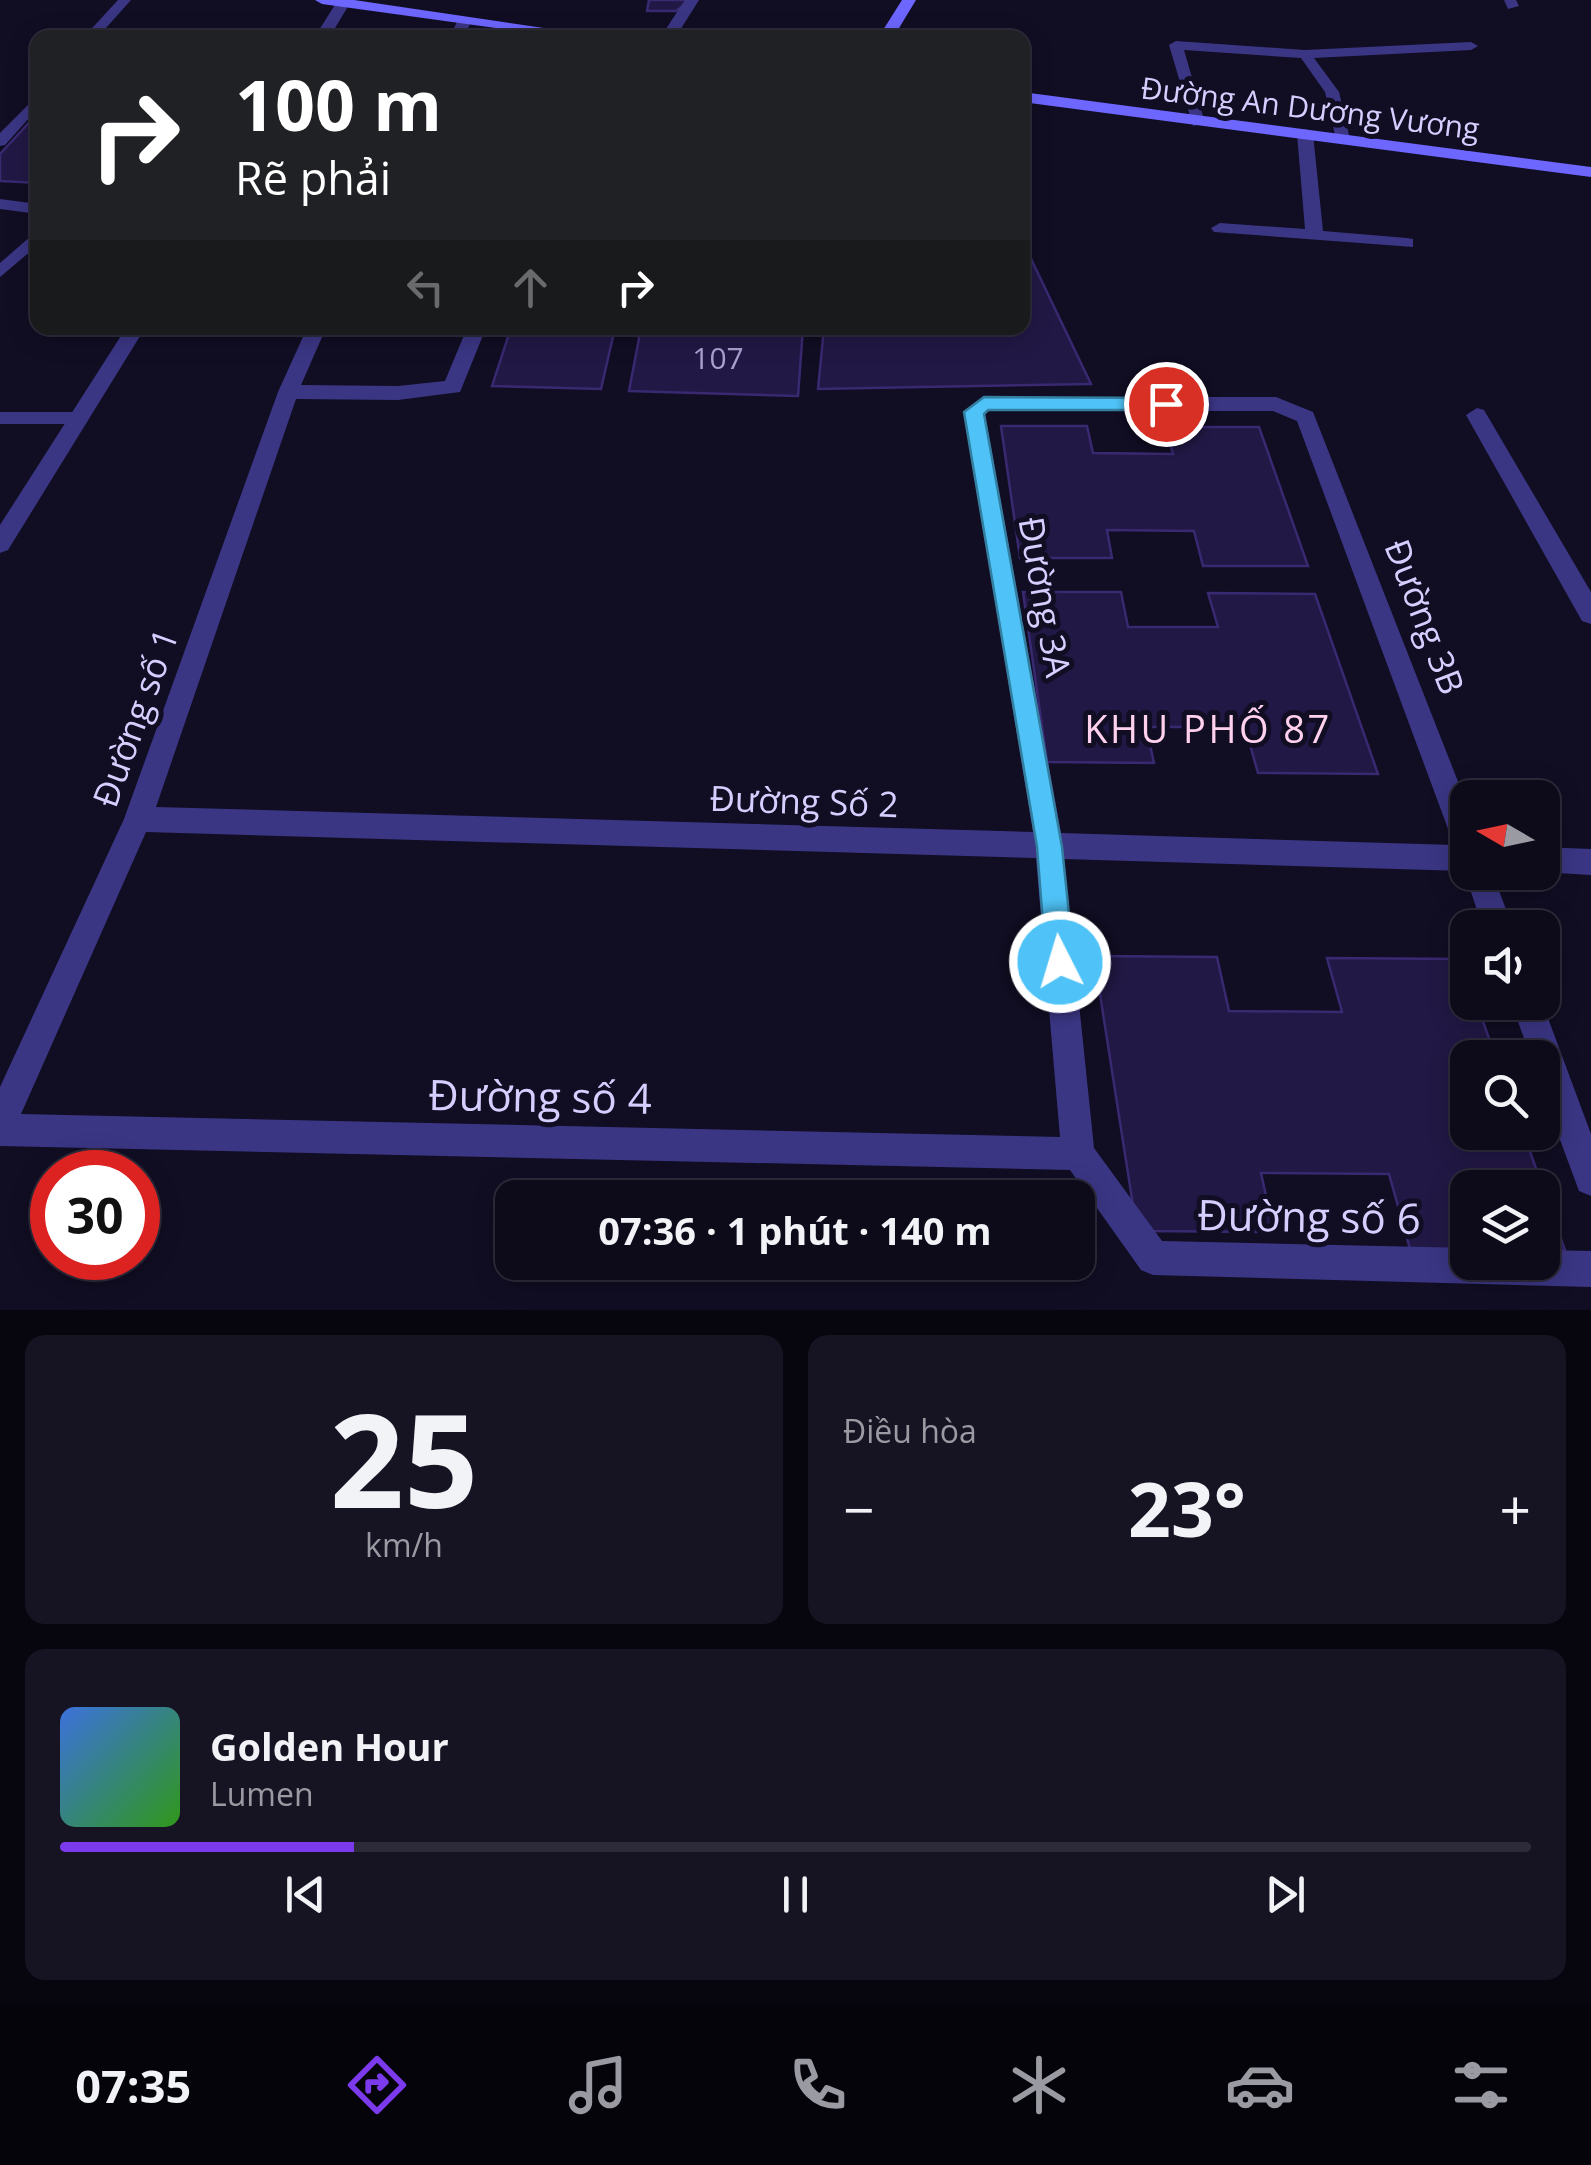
<!DOCTYPE html>
<html lang="vi">
<head>
<meta charset="utf-8">
<style>
	:root { --surface:#0d0a1a; --page:#161323; --text:#f1f3f6; --muted:#9a9aa2; --line:#2d2b39; --accent:#7c3aed }
	body { margin:0; font-family:"Open Sans",sans-serif; background:var(--page); color:var(--text); height:100vh; display:flex; flex-direction:column; font-size:38px; white-space:nowrap }
	* { box-sizing:border-box; margin:0 }
	p { font-size:32px; color:var(--muted) }
	.icon { flex:none; width:55px; height:55px; fill:none; stroke:currentColor; stroke-width:2; stroke-linecap:round; stroke-linejoin:round }
	.map { position:relative; height:1310px; overflow:hidden }
	.sheet { display:flex; flex-direction:column; gap:25px; padding:25px; background:#07060e; flex:1 }
	.sheet>* { flex:none }
	.hud { position:absolute; left:30px; top:30px; width:1000px; height:305px; border-radius:20px; box-shadow:0 5px 25px #0003,0 0 0 2px var(--line); background:#202124; color:#fff; overflow:hidden }
	.needle { width:65px; rotate:279deg }
	.controls { position:absolute; left:1450px; top:780px; display:grid; gap:20px }
	.controls a { display:grid; place-items:center; width:110px; height:110px; border-radius:20px; background:var(--surface); box-shadow:0 5px 25px #0003,0 0 0 2px var(--line); font-size:50px }
	.speed { position:absolute; left:30px; top:1150px; display:flex; gap:20px; font-size:50px; font-weight:700; text-align:center }
	.speed>* { display:grid; place-content:center; width:130px; height:130px; border-radius:50%; background:var(--surface); box-shadow:0 5px 25px #0003,0 0 0 2px var(--line); line-height:1 }
	.speed .limit { border:15px solid #d22; background:#fff; color:#111 }
	.pin { position:absolute; display:grid; place-items:center; width:85px; height:85px; color:#fff; margin:-42px; border:5px solid #fff; border-radius:50%; box-shadow:0 2px 10px #0007 }
	.me { position:absolute; width:110px; margin:-55px; rotate:355deg; stroke-linejoin:round; filter:drop-shadow(0 0 8px #0008) }
	.turn { display:flex; align-items:center; gap:35px; height:210px; padding:0 40px; font-size:45px }
	.turn .icon { width:130px; height:130px; stroke-width:2.5 }
	.turn b { display:block; font-size:70px; line-height:85px }
	.lanes { display:flex; align-items:center; height:95px; padding:0 40px; background:#0003; justify-content:center; gap:50px; direction:ltr }
	.lanes .off { opacity:.35 }
	.big { font-size:75px; font-weight:700; line-height:1.1 }
	.sheet .card { flex:1; display:flex; flex-direction:column; justify-content:center; gap:15px; min-width:0; padding:0 35px; border-radius:20px; background:var(--page) }
	.sheet .dial { align-items:center; gap:0 }
	.dial b { font-size:130px; line-height:1 }
	.song { display:flex; align-items:center; gap:30px }
	.cover { width:120px; height:120px; border-radius:15px; background:linear-gradient(135deg,hsl(220 70% 55%),hsl(110 70% 35%)) }
	.played { height:10px; border-radius:5px; background:linear-gradient(90deg,var(--accent) 20%,var(--line) 20%) }
	.keys { display:flex; justify-content:space-around; direction:ltr }
	.heat { display:flex; justify-content:space-between; align-items:center; font-size:55px; direction:ltr }
	.sheet .tiles { flex:1; display:grid; gap:25px; grid-template-columns:1fr 1fr }
	.card:last-child { grid-column:span 2 }
	.trip { position:absolute; left:495px; top:1180px; width:600px; height:100px; border-radius:20px; background:var(--surface); box-shadow:0 5px 25px #0003,0 0 0 2px var(--line); font-weight:700; line-height:100px; text-align:center }
	.menu { display:flex; height:160px; justify-content:space-around; align-items:center; background:#05040a; color:var(--muted) }
	.menu .icon { width:70px; height:70px }
	.menu .selected { color:var(--accent) }
	.menu b { font-size:45px; color:var(--text) }
	.map>svg:first-child { display:block }
	.building { fill:#221845; stroke:#392971; stroke-width:2.5 }
	.lines { fill:none; stroke-linecap:round; stroke-linejoin:round }
	.lane { fill:#3b3684; fill-rule:evenodd }
	.street { fill:#3b3684; fill-rule:evenodd }
	.secondary { fill:#6d66ff; fill-rule:evenodd }
	.route { fill:#4fc3f7; stroke:#337fa1; stroke-width:2.5 }
	.labels { text-anchor:middle; stroke-width:10; stroke-linejoin:round; paint-order:stroke }
	.far-street-label { font-size:30px; fill:#d5cfff; stroke:#110d23 }
	.number-label { font-size:30px; fill:#a8a1d0 }
	.street-label { font-size:35px; fill:#d5cfff; stroke:#110d23 }
	.neighbourhood-label { font-size:38px; letter-spacing:2.5px; fill:#ffd1ed; stroke:#110d23 }
	.near-street-label { font-size:42px; fill:#d5cfff; stroke:#110d23 }
</style>
</head>
<body>
<div class="map">
<svg width="1591" height="1310" viewBox="0 0 1591 1310">
	<rect width="100%" height="100%" fill="#110d23"/>
	<g class="building">
		<polygon points="649,0 690,0 676,11 647,11"/>
		<polygon points="38,113 38,183 0,181 0,154"/>
		<polygon points="1022,240 1091,384 818,389 824,328 1022,328"/>
		<polygon points="511,328 615,328 601,389 492,386"/>
		<polygon points="641,328 803,328 798,396 629,391"/>
		<polygon points="1001,426 1087,426 1093,453 1173,454 1165,427 1259,427 1308,566 1203,566 1194,531 1107,530 1112,558 1020,558"/>
		<polygon points="1023,592 1121,592 1128,627 1218,627 1208,593 1315,594 1378,774 1258,773 1245,727 1146,727 1154,763 1047,762"/>
		<polygon points="1094,956 1217,957 1229,1011 1342,1012 1327,958 1461,959 1468,977 1468,1002 1476,1002 1496,1058 1468,1058 1468,1132 1523,1132 1565,1250 1542,1250 1542,1188 1468,1188 1468,1249 1410,1249 1389,1174 1261,1173 1274,1232 1137,1231"/>
	</g>
	<g class="lines">
		<g class="lane">
			<polygon points="118,0 131,0 97,38 83,38"/>
			<polygon points="1504,0 1516,0 1519,6 1508,9"/>
			<polygon points="1176,41 1305,50 1471,42 1478,46 1471,50 1314,58 1339,92 1350,139 1343,143 1336,139 1325,92 1301,58 1184,50 1205,123 1193,126 1169,45"/>
			<polygon points="38,95 38,108 5,145 0,146 0,133"/>
			<polygon points="0,199 38,204 38,214 0,209"/>
			<polygon points="38,230 38,245 0,277 0,263"/>
			<polygon points="0,412 77,412 86,418 77,424 0,424"/>
		</g>
		<g class="street">
			<polygon points="338,0 350,3 329,38 314,38"/>
			<polygon points="685,0 699,0 675,38 660,38"/>
			<polygon points="460,16 472,19 464,38 449,38"/>
			<polygon points="1305,129 1313,134 1323,231 1407,238 1413,239 1413,247 1214,232 1211,228 1220,223 1305,229 1297,134"/>
			<polygon points="126,328 145,328 8,550 0,553 0,525"/>
			<path d="M307 328H326L301 385 398 386 445 381 467 328H486L460 392 398 400 296 399 156 807 1033 832 964 412 984 397H1276L1313 412 1468 807V872H1492L1513 928H1483L1464 871 1064 859 1094 1148 1162 1241 1468 1248V1262H1542V1250L1591 1251V1287L1153 1275 1141 1270 1070 1170 0 1146V1087L124 819 278 392ZM989 411H1273L1297 421 1454 845 1061 833 985 414ZM146 832 1036 858 1060 1137 21 1114Z"/>
			<polygon points="1477,408 1484,410 1591,592 1591,624 1582,621 1466,415"/>
			<polygon points="1542,847 1591,849 1591,875 1541,872"/>
			<polygon points="1511,1002 1542,1002 1591,1134 1591,1196 1579,1191 1542,1091 1542,1058 1531,1058"/>
		</g>
		<g class="secondary">
			<polygon points="315,0 354,0 611,38 568,38 322,4"/>
			<polygon points="902,0 916,0 893,38 878,38"/>
			<polygon points="1022,92 1591,167 1591,177 1022,102"/>
		</g>
	</g>
	<polygon class="route" points="984,397 1166,398 1176,404 1166,410 988,410 984,414 1062,847 1074,962 1070,971 1060,975 1050,971 1046,962 1037,847 964,412"/>
	<g class="labels">
		<g class="far-street-label">
			<text transform="translate(1310 109) rotate(7)" y="10">Đường An Dương Vương</text>
		</g>
		<g class="number-label">
			<text x="718" y="369">107</text>
		</g>
		<g class="street-label">
			<text transform="translate(1044 597) rotate(80)" y="12">Đường 3A</text>
			<text transform="translate(1424 617) rotate(69)" y="12">Đường 3B</text>
			<text transform="translate(136 718) rotate(-70)" y="12">Đường số 1</text>
			<text transform="translate(804 802) rotate(2)" y="12">Đường Số 2</text>
		</g>
		<g class="neighbourhood-label">
			<text x="1208" y="743">KHU PHỐ 87</text>
		</g>
		<g class="near-street-label">
			<text transform="translate(540 1097) rotate(1)" y="15">Đường số 4</text>
			<text transform="translate(1309 1217) rotate(1)" y="15">Đường số 6</text>
		</g>
	</g>
</svg>
<div class="controls">
<a><svg class="needle" viewBox="-14 -14 28 28"><path d="M0-13l5 13h-10z" fill="#e53935"/><path d="M0 13l5-13h-10z" fill="#9a9aa2"/></svg></a>
<a><svg class="icon" aria-label="sound" viewBox="0 0 24 24"><path d="M4 9h4l5-4v14l-5-4H4zM17 9q2 3 0 6"/></svg></a>
<a><svg class="icon" aria-label="search" viewBox="0 0 24 24"><circle cx="10" cy="10" r="6"/><path d="M15 15l6 6"/></svg></a>
<a><svg class="icon" aria-label="layers" viewBox="0 0 24 24"><path d="M12 4l9 5-9 5-9-5zM3 14l9 5 9-5"/></svg></a>
</div>
<div class="speed"><div class="limit">30</div></div>
<div class="pin" style="left:1166px;top:404px;background:#d93025"><svg class="icon" aria-label="arrive" viewBox="0 0 24 24"><path d="M6 21V4h12l-3 4 3 4H6"/></svg></div>
<svg class="me" style="left:1060px;top:962px" viewBox="-20 -20 40 40"><circle r="17" fill="#4fc3f7" stroke="#fff" stroke-width="3"/><path d="M0-11L8 9 0 5-8 9z" fill="#fff"/></svg>
<div class="trip">07:36 · 1 phút · 140 m</div>
<div class="hud">
<div class="turn"><svg class="icon" aria-label="right" viewBox="0 0 24 24"><path d="M7 20v-9h11M14 6l5 5-5 5"/></svg><div><b>100 m</b>Rẽ phải</div></div>
<div class="lanes"><svg class="icon off" aria-label="left" viewBox="0 0 24 24"><path d="M17 20v-9H6M10 6l-5 5 5 5"/></svg><svg class="icon off" aria-label="ahead" viewBox="0 0 24 24"><path d="M12 20V5M6 11l6-6 6 6"/></svg><svg class="icon" aria-label="right" viewBox="0 0 24 24"><path d="M7 20v-9h11M14 6l5 5-5 5"/></svg></div>
</div>
</div>
<section class="sheet">
<div class="tiles">
<div class="card dial"><b>25</b><p>km/h</p></div>
<div class="card"><p>Điều hòa</p>
<div class="heat"><a>−</a><b class="big">23°</b><a>+</a></div>
</div>
<div class="card">
<div class="song"><i class="cover"></i><div><b>Golden Hour</b><p>Lumen</p></div></div>
<div class="played"></div>
<div class="keys"><svg class="icon" aria-label="previous" viewBox="0 0 24 24"><path d="M18 5L8 12l10 7zM5 5v14"/></svg><svg class="icon" aria-label="pause" viewBox="0 0 24 24"><path d="M8 5v14M16 5v14"/></svg><svg class="icon" aria-label="next" viewBox="0 0 24 24"><path d="M6 5l10 7-10 7zM19 5v14"/></svg></div>
</div>
</div>
</section>
<nav class="menu">
<b>07:35</b>
<svg class="icon selected" aria-label="directions" viewBox="0 0 24 24"><path d="M12 3l9 9-9 9-9-9zM9 14v-3h6M13 9l2 2-2 2"/></svg>
<svg class="icon" aria-label="music" viewBox="0 0 24 24"><path d="M9 18V5l10-2v13"/><circle cx="6" cy="18" r="3"/><circle cx="16" cy="16" r="3"/></svg>
<svg class="icon" aria-label="phone" viewBox="0 0 24 24"><path d="M5 4h4l2 5-3 2q2 4 5 5l2-3 5 2v4C11 20 4 13 5 4z"/></svg>
<svg class="icon" aria-label="climate" viewBox="0 0 24 24"><path d="M12 3v18M4 7l16 10M4 17L20 7"/></svg>
<svg class="icon" aria-label="car" viewBox="0 0 24 24"><path d="M5 17H2v-5l4-1 3-4h7l3 4 3 1v5h-3M9 17h6M6 11h13"/><circle cx="7" cy="17" r="2"/><circle cx="17" cy="17" r="2"/></svg>
<svg class="icon" aria-label="filters" viewBox="0 0 24 24"><path d="M4 7h16M4 17h16"/><circle cx="9" cy="7" r="2"/><circle cx="15" cy="17" r="2"/></svg>
</nav>
</body>
</html>
